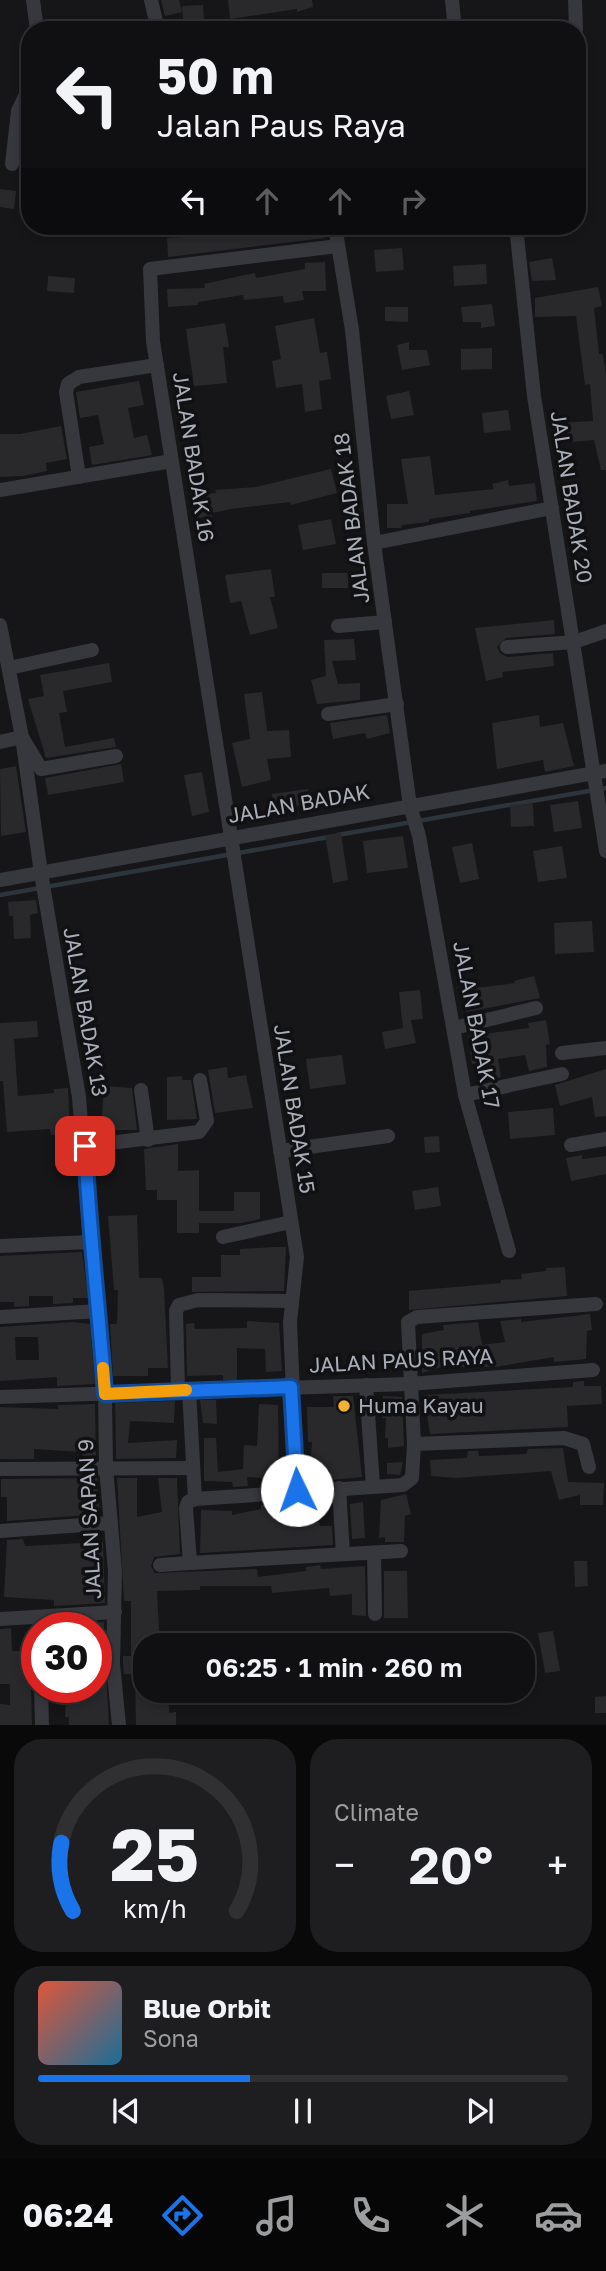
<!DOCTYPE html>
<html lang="en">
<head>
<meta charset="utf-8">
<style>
	:root { --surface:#101012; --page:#1e1e20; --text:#f1f3f6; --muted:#9c9d9f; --line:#303032; --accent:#1a73e8 }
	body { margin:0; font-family:"Golos Text",sans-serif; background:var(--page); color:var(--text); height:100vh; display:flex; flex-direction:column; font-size:26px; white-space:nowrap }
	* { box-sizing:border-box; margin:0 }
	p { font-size:23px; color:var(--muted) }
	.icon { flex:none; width:38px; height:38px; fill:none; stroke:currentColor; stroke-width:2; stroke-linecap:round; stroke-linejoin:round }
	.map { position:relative; height:1725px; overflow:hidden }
	.sheet { display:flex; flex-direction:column; gap:14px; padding:14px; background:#09090a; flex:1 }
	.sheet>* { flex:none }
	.top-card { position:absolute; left:21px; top:21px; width:565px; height:214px; border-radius:28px; box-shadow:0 4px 10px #0003,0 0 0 2px var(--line); background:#101012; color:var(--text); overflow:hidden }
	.speed { position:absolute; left:21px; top:1612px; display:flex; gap:14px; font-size:35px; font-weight:700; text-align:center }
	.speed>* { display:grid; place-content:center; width:91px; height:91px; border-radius:50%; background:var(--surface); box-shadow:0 4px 10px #0003,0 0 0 2px var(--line); line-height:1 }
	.speed .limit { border:10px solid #d22; background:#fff; color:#111 }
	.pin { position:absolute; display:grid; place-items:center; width:60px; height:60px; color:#fff; margin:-30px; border-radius:14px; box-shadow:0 4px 10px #0006 }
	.me { position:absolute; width:77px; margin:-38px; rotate:357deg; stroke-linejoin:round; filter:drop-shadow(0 0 5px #0008) }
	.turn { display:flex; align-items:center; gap:24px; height:147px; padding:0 21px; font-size:32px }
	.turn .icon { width:91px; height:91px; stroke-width:2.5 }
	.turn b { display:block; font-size:49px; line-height:60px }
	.lanes { display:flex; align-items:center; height:66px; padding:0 21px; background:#0003; justify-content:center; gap:35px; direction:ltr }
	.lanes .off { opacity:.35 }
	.big { font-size:52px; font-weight:600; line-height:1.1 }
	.sheet .card { flex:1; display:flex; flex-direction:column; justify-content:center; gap:10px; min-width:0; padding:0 24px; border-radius:28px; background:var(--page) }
	.sheet .dial { align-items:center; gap:0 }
	.dial svg { height:182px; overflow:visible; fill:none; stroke:var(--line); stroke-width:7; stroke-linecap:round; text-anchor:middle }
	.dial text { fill:var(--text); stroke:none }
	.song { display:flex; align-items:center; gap:21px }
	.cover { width:84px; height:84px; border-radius:10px; background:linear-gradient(135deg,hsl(10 70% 55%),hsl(200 70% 35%)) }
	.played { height:7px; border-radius:4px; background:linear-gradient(90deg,var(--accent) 40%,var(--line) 40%) }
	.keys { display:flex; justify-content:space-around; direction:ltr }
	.heat { display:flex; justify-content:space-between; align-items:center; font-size:38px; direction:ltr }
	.sheet .tiles { flex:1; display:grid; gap:14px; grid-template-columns:1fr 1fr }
	.card:last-child { grid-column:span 2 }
	.trip { position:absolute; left:133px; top:1633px; width:402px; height:70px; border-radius:28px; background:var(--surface); box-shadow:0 4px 10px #0003,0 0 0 2px var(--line); font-weight:600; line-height:70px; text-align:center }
	.tabs { display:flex; height:112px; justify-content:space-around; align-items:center; background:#060607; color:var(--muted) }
	.tabs .icon { width:49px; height:49px }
	.tabs .active { color:var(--accent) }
	.tabs b { font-size:32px; color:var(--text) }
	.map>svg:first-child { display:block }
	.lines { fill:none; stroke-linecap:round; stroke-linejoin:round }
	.stream { stroke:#2c353c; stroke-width:4.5 }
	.building { fill:#29292c; fill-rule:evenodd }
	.minor { stroke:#37383d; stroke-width:14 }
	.route-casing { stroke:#114b97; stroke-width:18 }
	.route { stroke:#1a73e8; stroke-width:12 }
	.slow { stroke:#f59e0b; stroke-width:12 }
	.poi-dot { fill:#f2b134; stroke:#111113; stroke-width:2.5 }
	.labels { text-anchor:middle; stroke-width:7; stroke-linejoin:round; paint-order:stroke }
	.street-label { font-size:21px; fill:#a8adb8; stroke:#111113 }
	.poi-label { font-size:21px; fill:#a8adb8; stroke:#111113; text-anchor:start }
</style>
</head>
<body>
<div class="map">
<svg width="606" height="1725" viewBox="0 0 606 1725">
	<rect width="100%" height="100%" fill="#161618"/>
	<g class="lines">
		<g class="stream">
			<polyline points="338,835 606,788"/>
			<polyline points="0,895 329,837"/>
		</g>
	</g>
	<g class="building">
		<polygon points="161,0 179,0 182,12 165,16"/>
		<polygon points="228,0 312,0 313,7 297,12 297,9 230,19"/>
		<polygon points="203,5 204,20 183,21 182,6"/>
		<polygon points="51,19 79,20 79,30 51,30"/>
		<polygon points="0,189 16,191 14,209 0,207"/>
		<polygon points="184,226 208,226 209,234 257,226 324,226 325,238 168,257 167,238 181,237 185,234"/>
		<polygon points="402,248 404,270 376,272 374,250"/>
		<polygon points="552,258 556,280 532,281 529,262"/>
		<polygon points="325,262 326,291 302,291 304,300 284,303 283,296 244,300 243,295 198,302 198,305 168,307 167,289 205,288 204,284 240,276 255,273 256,278 305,269 305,263"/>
		<polygon points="486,264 487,284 454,286 453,266"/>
		<polygon points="48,276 75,278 74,293 47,291"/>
		<polygon points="598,287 602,306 594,308 599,354 603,354 606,375 606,470 601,470 594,440 561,443 559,423 593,421 590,384 585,385 576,316 535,317 535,298"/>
		<polygon points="492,304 495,326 481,328 481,322 463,322 461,307"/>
		<polygon points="385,307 408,307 408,322 385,321"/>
		<polygon points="314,318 320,353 327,352 331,379 319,381 322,409 305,412 302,384 276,388 272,361 281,359 275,326"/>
		<polygon points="225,323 229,347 223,347 227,383 194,386 186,329"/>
		<polygon points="409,342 409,350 427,350 430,365 402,370 397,345"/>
		<polygon points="492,348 492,369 461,370 461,349"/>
		<polygon points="139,381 144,405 128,408 134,438 147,435 152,455 92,465 89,447 104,444 98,415 80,418 76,392"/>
		<polygon points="409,391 414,415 391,419 386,396"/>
		<polygon points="508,410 511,430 484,433 482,413"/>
		<polygon points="61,426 67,459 46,463 47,471 23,476 0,477 0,434 20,434"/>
		<polygon points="430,456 435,495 494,489 492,484 508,480 509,486 535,483 537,501 470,511 470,513 429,519 429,522 402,525 401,528 387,528 387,504 408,504 401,459"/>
		<polygon points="331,469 337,493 291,505 290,502 231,509 212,513 212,517 197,518 194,495 216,493 215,490 256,487"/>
		<polygon points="331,519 336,544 303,550 298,525"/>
		<polygon points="271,569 275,597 270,597 278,628 250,635 241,601 230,603 225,575"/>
		<rect x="322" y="573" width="26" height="15"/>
		<polygon points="554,620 555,634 506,638 497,647 500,653 507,657 553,653 554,666 502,672 503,677 486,681 475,628"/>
		<polygon points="354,639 356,660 332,661 338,684 360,683 360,700 317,704 311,680 326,676 324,640"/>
		<polygon points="109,663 112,682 63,691 67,712 59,713 65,747 114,738 116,747 46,758 28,699 44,696 40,675"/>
		<polygon points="262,692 267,731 289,730 291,757 267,759 271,780 242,787 232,743 250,739 244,694"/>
		<polygon points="387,715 390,733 367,739 365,733 333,739 330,723"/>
		<polygon points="539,715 540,727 563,723 574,766 545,772 543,760 497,769 492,723"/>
		<polygon points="121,764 124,782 48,795 45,778"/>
		<polygon points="16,766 26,832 1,836 0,769"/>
		<polygon points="202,772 209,812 192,816 184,775"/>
		<polygon points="308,789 311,804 274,809 272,794"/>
		<polygon points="578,801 582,828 554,832 550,805"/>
		<polygon points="533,804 534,826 511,827 510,805"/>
		<polygon points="341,833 348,880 333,883 325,835"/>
		<polygon points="403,836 408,868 367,873 363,841"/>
		<polygon points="472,843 479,879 460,883 452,847"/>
		<polygon points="562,846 567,878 538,882 533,851"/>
		<polygon points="36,900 38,913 30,915 31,938 14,939 13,916 9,916 8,902"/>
		<polygon points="592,921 594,952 555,954 554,923"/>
		<polygon points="534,976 540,998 466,1012 461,990 515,983 514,981"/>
		<polygon points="420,990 423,1019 411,1020 416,1043 385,1049 382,1032 403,1028 399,992"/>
		<polygon points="546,1020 550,1044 546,1045 547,1067 529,1071 525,1055 498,1059 501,1077 485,1081 483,1062 472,1064 468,1036 529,1028 528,1023"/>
		<polygon points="37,1021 38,1037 14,1039 18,1096 54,1093 54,1089 68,1088 70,1134 51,1135 50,1129 7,1132 3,1081 0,1081 0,1023"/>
		<polygon points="342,1055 346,1084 310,1089 306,1059"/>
		<polygon points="227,1067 228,1078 246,1075 253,1108 215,1113 208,1070"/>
		<polygon points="606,1069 606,1116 595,1117 592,1097 560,1106 555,1085"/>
		<polygon points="182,1076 182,1080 191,1080 197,1119 167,1120 167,1077"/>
		<polygon points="104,1086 132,1088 137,1130 101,1130"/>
		<polygon points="553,1108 555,1135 510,1139 508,1112"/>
		<polygon points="439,1136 440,1152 425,1153 424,1137"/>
		<polygon points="178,1144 178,1171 199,1170 199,1211 234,1211 234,1192 260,1192 260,1219 242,1223 199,1223 199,1233 177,1233 177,1200 157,1200 157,1190 146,1190 144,1149"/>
		<polygon points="582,1155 582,1159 606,1156 606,1174 571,1181 566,1158"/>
		<polygon points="438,1187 441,1206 415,1210 412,1191"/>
		<polygon points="137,1215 139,1278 162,1278 164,1289 168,1368 148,1368 148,1376 113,1376 110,1324 117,1324 118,1290 114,1290 108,1216"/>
		<polygon points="274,1247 286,1247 284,1291 192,1292 192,1277 221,1277 221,1255 240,1255 240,1249"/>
		<polygon points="82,1252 88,1298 73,1298 73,1303 53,1304 53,1296 29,1296 29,1306 14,1307 14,1302 0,1302 0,1256"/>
		<polygon points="565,1267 567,1296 409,1310 409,1291 501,1283 501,1280 522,1279 521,1274 546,1271 546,1268"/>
		<polygon points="590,1314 592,1330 587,1331 586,1359 554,1362 554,1357 495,1367 441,1367 422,1373 422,1334 444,1330 443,1325 478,1322 482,1345 505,1342 500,1321 521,1319 521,1322"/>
		<polygon points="247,1321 279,1323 282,1371 266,1372 265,1349 237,1348 237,1380 223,1380 223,1375 187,1376 186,1324 194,1323 195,1329 247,1328"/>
		<path d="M73 1322 90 1324 95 1384 57 1386V1377L0 1381V1327ZM15 1337H38L39 1360H16Z"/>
		<polygon points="584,1381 584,1386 601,1386 602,1404 567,1406 568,1427 430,1434 424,1395 573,1387 573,1382"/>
		<polygon points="333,1396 353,1396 362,1477 309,1482 312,1442 308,1442 307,1407 334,1407"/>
		<polygon points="383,1396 402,1397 404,1446 388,1448 388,1438 385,1438 386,1418 382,1418"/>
		<polygon points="200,1400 216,1400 217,1424 203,1423"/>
		<polygon points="175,1401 174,1423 130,1421 128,1443 177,1440 176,1458 116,1459 115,1403"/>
		<polygon points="95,1404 96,1459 84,1459 81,1452 34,1449 34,1459 0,1459 0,1407 58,1409 58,1405"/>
		<polygon points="259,1404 278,1405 279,1479 247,1477 248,1486 233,1487 232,1482 204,1481 204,1438 216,1438 218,1472 243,1469 244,1445 257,1446"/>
		<polygon points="563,1448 568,1482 604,1483 603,1505 580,1505 580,1495 559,1500 551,1471 456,1478 431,1476 430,1460 467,1458 468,1451 478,1451 479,1456 526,1454 528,1449"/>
		<polygon points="403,1462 400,1475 387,1474 387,1463"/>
		<polygon points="97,1478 100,1514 7,1521 7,1497 1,1497 1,1479"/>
		<polygon points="117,1478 137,1478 137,1517 162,1512 158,1478 177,1478 180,1554 154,1557 151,1566 155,1573 257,1569 258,1577 306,1571 306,1567 320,1565 321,1569 365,1566 366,1616 352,1615 352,1594 330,1596 329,1588 272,1593 271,1586 200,1586 200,1590 157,1591 160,1645 145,1645 145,1690 166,1690 169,1693 169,1713 176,1712 176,1725 136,1725 135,1674 124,1674 123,1664 123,1656 131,1656 131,1601 124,1601"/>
		<polygon points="406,1494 411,1514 405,1516 404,1542 385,1542 385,1537 379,1538 381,1500"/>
		<polygon points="313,1501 320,1526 332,1526 333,1545 200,1553 201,1510 232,1511 232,1515 261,1509 261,1505"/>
		<polygon points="363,1502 365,1538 352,1539 350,1504"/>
		<polygon points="23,1539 25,1546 103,1542 105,1603 54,1606 54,1600 4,1597 7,1540"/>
		<polygon points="574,1561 587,1561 588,1586 575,1587"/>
		<polygon points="384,1571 407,1571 408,1618 384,1618"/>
		<polygon points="104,1622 104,1628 54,1628 54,1625"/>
		<polygon points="11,1628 12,1651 24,1651 26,1676 37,1675 31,1687 32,1725 0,1725 0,1704 10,1705 10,1684 0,1684 0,1629"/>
		<polygon points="553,1631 560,1671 545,1673 538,1633"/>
		<polygon points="96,1638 104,1638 109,1725 69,1725 69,1717 65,1717 67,1687 96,1687"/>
		<polygon points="606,1696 606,1713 595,1713 595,1697"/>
	</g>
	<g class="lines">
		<g class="minor">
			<polyline points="33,0 37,30"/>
			<polyline points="151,0 158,30"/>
			<polyline points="452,0 455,30"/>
			<polyline points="575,0 576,30"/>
			<polyline points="578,54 580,112"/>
			<polyline points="12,164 18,111 30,86"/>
			<polyline points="335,226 352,330 374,543 410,806 419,836 465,1095 509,1251"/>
			<polyline points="516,226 534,396 606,851"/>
			<polyline points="79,477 66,392 68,384 79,377 157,365"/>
			<polyline points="0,490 172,461"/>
			<polyline points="374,543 552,508"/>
			<polyline points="0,625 22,737 41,769 116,756"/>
			<polyline points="338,626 385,622"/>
			<polyline points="507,647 574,642 606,631"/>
			<polyline points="9,668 92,650"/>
			<polyline points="328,714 397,704"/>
			<polyline points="0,742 22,737 41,873 79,1097 90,1242"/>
			<polyline points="0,880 606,771"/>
			<polyline points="454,1028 536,1008"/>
			<polyline points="562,1053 606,1048"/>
			<polyline points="141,1090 148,1140"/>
			<polyline points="465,1095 562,1074"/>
			<polyline points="571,1145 606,1139"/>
			<polyline points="85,1146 199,1132 207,1121 200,1080"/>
			<polyline points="280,1151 388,1136"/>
			<polyline points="223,1237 291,1222"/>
			<polyline points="0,1246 90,1242 98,1295 105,1394 106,1467 115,1571 113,1664 119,1725"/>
			<polyline points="0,1317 99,1311"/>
			<polyline points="366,1385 373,1486"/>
			<polyline points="178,1390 176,1311 179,1305 198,1300 292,1301"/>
			<polyline points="189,1390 195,1499"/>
			<polyline points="0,1397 409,1384 593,1370"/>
			<polyline points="414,1444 564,1438 583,1444 589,1467"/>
			<polyline points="0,1469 193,1468"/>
			<polyline points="339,1488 343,1554"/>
			<polyline points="297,1490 290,1322 297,1257 153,341 150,269 338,246"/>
			<polyline points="0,1531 111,1523"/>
			<polyline points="401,1551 190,1563 186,1508 188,1502 195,1499 403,1485 412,1478 414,1444 408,1322 417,1317 596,1304"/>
			<polyline points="374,1553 375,1614"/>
			<polyline points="160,1565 190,1563"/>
			<polyline points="0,1619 115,1612"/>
			<polyline points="41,1687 42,1725"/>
		</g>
	</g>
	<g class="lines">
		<g class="route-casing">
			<path id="route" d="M85 1146C89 1229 99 1311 105 1394L291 1387 297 1490"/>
		</g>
		<use href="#route" class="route"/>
		<polyline class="slow" points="103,1368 105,1394 186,1390"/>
	</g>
	<circle class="poi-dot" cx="344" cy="1406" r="7"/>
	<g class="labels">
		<g class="street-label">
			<text transform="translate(193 457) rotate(81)" y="7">JALAN BADAK 16</text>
			<text transform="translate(571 497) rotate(81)" y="7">JALAN BADAK 20</text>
			<text transform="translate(352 518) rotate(-97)" y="7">JALAN BADAK 18</text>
			<text transform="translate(299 804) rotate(-10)" y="7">JALAN BADAK</text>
			<text transform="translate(85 1012) rotate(80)" y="7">JALAN BADAK 13</text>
			<text transform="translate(476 1025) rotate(79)" y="7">JALAN BADAK 17</text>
			<text transform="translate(294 1109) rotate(81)" y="7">JALAN BADAK 15</text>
			<text transform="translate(401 1361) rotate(-3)" y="7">JALAN PAUS RAYA</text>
			<text transform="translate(90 1519) rotate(-93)" y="7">JALAN SAPAN 9</text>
		</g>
		<g class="poi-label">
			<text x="358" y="1413">Huma Kayau</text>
		</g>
	</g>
</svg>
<div class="speed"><div class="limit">30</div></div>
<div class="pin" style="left:85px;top:1146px;background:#d93025"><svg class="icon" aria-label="arrive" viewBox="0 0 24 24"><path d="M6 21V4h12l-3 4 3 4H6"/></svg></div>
<svg class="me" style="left:297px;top:1490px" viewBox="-20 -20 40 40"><circle r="19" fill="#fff"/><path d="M0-13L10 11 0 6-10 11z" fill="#1a73e8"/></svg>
<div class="trip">06:25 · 1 min · 260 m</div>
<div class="top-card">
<div class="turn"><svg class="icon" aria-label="left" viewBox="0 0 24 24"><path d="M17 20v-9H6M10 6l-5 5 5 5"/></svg><div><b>50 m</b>Jalan Paus Raya</div></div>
<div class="lanes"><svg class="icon" aria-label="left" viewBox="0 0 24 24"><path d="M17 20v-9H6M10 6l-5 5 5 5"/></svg><svg class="icon off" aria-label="ahead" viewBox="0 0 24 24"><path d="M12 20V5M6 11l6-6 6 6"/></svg><svg class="icon off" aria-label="ahead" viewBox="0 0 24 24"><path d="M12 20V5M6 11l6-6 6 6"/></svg><svg class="icon off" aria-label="right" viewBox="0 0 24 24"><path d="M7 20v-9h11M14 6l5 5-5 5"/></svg></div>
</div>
</div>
<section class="sheet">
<div class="tiles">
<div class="card dial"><svg viewBox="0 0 100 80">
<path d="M14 69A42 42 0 1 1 86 69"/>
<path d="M14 69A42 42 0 0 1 9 39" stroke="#1a73e8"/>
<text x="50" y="56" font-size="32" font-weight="700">25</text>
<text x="50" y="72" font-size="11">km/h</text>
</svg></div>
<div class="card"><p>Climate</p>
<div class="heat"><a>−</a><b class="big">20°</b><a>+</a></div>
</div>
<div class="card">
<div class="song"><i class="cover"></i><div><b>Blue Orbit</b><p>Sona</p></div></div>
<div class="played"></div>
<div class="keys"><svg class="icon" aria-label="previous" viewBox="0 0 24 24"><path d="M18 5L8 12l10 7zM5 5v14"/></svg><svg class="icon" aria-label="pause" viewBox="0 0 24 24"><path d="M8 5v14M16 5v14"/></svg><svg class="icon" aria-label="next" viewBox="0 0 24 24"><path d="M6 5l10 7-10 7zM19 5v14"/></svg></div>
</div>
</div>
</section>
<nav class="tabs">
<b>06:24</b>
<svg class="icon active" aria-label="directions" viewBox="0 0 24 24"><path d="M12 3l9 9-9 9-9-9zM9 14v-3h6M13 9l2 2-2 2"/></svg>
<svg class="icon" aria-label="music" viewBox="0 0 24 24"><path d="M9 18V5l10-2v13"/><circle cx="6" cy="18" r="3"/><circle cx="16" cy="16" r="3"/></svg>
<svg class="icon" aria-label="phone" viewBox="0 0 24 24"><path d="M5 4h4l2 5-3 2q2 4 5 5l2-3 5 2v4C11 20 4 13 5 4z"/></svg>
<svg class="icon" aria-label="climate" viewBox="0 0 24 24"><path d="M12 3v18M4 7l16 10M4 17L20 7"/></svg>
<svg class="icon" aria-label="car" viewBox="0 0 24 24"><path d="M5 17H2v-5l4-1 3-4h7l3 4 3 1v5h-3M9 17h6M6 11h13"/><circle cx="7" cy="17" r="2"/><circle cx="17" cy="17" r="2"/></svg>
</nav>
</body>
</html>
